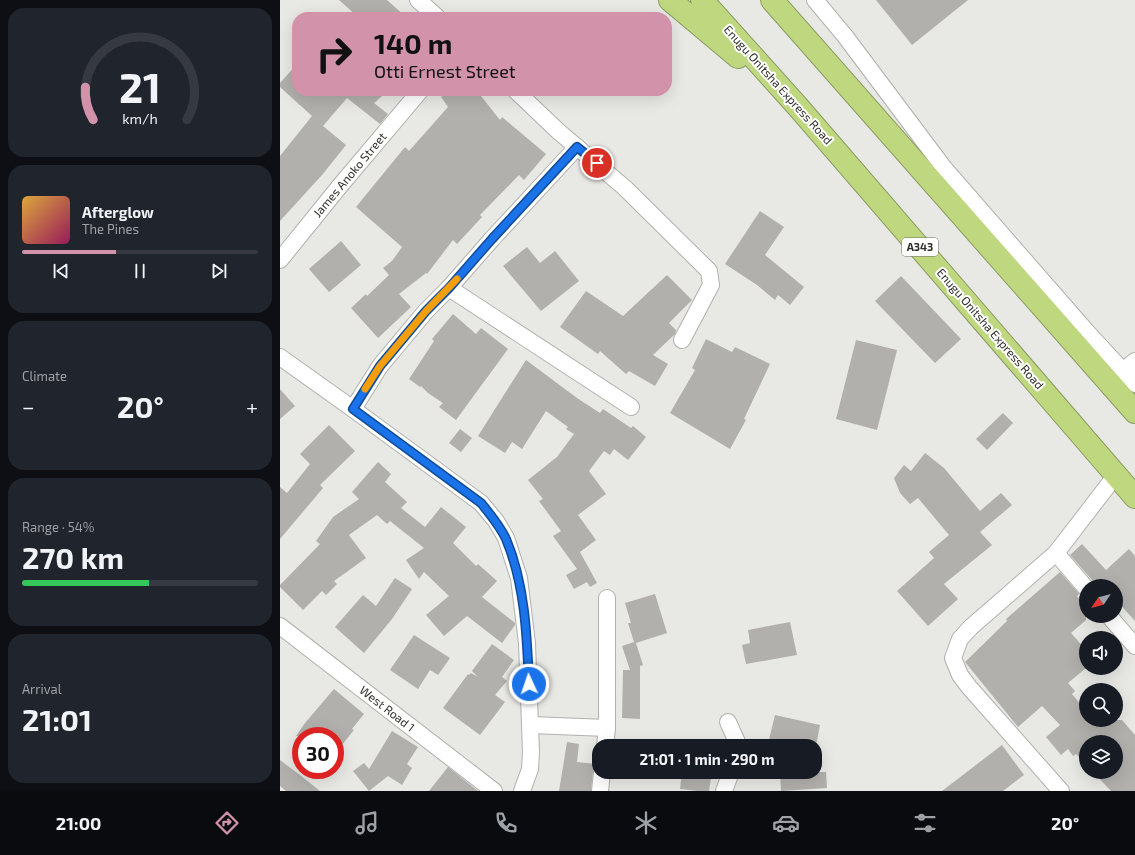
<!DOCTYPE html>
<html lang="en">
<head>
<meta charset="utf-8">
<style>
	:root { --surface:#171b24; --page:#20242c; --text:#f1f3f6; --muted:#9ea1a6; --line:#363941; --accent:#d292aa }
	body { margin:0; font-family:"Exo 2",sans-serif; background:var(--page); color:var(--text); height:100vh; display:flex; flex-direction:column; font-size:15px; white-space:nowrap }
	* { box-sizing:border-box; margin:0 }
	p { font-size:13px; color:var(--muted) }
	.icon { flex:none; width:22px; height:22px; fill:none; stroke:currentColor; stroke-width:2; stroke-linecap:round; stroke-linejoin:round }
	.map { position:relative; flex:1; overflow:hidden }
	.sheet { display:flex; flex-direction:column; gap:8px; padding:8px; background:#0d0f14; width:280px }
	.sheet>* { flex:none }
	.top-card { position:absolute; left:12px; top:12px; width:380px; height:84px; border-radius:16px; box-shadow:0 4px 16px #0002; background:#d292aa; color:#111; overflow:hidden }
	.needle { width:26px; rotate:235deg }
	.buttons { position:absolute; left:799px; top:579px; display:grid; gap:8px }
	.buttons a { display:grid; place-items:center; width:44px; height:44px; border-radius:50%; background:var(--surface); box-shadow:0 4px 16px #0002; font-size:20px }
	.speed { position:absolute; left:12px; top:727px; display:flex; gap:8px; font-size:20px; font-weight:700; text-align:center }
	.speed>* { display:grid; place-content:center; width:52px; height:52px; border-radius:50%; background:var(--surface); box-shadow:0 4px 16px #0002; line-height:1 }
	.speed .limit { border:6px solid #d22; background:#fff; color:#111 }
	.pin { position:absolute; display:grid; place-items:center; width:34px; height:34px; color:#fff; margin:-17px; border:2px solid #fff; border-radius:50%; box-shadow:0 1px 4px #0007 }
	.me { position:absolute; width:44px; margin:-22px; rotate:357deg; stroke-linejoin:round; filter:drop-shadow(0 0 3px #0008) }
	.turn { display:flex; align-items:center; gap:14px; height:84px; padding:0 16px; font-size:18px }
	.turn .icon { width:52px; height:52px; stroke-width:2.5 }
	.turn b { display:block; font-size:28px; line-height:34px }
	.big { font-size:30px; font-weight:700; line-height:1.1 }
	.sheet .widget { flex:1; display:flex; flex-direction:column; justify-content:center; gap:6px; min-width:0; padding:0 14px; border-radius:16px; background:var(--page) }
	.sheet .dial { align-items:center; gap:0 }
	.dial svg { height:104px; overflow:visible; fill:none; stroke:var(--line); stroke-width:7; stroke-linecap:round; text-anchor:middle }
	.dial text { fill:var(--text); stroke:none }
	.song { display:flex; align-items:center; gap:12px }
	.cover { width:48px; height:48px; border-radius:6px; background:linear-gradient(135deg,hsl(40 70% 55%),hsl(330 70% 35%)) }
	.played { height:4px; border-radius:2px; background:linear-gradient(90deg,var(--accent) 40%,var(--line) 40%) }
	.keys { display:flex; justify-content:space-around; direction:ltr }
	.heat { display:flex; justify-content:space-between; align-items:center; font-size:22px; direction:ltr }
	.charge { height:6px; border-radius:3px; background:linear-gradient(90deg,#34c759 54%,var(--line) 0) }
	.trip { position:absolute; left:312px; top:739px; width:230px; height:40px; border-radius:16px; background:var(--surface); box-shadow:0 4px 16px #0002; font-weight:700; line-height:40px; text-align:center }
	.tab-bar { display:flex; height:64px; justify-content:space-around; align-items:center; background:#090b0e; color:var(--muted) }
	.tab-bar .icon { width:28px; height:28px }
	.tab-bar .active { color:var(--accent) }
	.tab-bar b { font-size:18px; color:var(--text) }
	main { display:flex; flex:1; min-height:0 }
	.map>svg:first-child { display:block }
	.building { fill:#b1b0ad }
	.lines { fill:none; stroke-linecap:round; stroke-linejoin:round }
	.minor-casing { stroke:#b0b0ad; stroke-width:18 }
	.highway-casing { stroke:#8c9c62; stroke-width:24 }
	.minor { stroke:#fff; stroke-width:16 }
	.highway { stroke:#bfd77f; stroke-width:22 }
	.route-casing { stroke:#114b97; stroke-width:10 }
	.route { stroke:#1a73e8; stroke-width:7 }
	.slow { stroke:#f59e0b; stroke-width:7 }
	.labels { text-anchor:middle; stroke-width:4; stroke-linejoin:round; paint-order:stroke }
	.shield { fill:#fffffe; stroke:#6d6d6b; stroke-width:1 }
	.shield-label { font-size:11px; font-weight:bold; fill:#2e2e2c }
	.street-label { font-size:12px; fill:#2e2e2c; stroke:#fffffe }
</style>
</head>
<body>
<main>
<section class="sheet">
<div class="widget dial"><svg viewBox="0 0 100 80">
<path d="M14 69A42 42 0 1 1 86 69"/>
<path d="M14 69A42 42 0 0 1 8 44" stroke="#d292aa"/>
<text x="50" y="56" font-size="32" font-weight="700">21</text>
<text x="50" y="72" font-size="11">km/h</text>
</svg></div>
<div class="widget">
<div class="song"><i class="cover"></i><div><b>Afterglow</b><p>The Pines</p></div></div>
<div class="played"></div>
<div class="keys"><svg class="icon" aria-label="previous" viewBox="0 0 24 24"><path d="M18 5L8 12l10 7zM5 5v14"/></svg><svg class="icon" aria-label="pause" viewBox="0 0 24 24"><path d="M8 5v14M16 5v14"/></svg><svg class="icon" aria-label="next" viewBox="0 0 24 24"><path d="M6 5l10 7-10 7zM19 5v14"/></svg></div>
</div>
<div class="widget"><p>Climate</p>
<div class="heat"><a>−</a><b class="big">20°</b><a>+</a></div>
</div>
<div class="widget"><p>Range · 54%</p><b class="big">270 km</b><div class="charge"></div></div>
<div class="widget"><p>Arrival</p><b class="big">21:01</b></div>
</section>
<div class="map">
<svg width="855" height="791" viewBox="0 0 855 791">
	<rect width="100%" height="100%" fill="#e8e8e5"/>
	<g class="building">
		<polygon points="59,0 107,0 126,17 78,17"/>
		<polygon points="596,0 688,0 632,45"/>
		<polygon points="17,64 17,91 108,91 94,103 108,114 100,124 67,98 43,126 66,145 42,175 0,221 0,156 32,116 0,87 0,83"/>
		<polygon points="169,91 197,91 220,120 222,117 266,154 244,180 239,175 200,215 202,217 177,244 173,240 147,274 146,273 119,294 131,307 98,338 71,308 86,294 87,296 109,275 103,268 112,261 122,247 76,207 125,147 129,151 168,107 161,97"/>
		<polygon points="480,211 504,227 485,255 524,287 510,305 498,295 495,300 477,285 445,264"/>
		<polygon points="61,241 81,265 49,292 29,269"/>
		<polygon points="247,247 260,263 275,251 299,281 261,311 223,266"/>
		<polygon points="387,275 412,300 389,323 396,330 395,334 373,355 388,364 375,386 349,371 346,374 320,351 318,354 280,327 306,291 343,316"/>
		<polygon points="621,276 681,339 655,363 595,301"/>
		<polygon points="173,314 196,334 201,328 228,349 176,420 159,407 163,403 148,393 141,386 140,387 129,379 154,341 152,339"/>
		<polygon points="426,339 452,352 455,347 490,364 464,419 466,420 450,449 390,413 415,370 412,368"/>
		<polygon points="576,340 617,350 597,430 556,419"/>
		<polygon points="246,360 297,398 320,413 323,409 351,428 353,426 366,437 348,460 334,449 330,455 324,451 309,471 326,494 298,515 316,540 300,552 317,583 310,587 307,582 294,589 286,575 297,569 273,536 281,531 259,501 263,499 248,480 277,457 294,434 286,429 288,427 266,411 242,449 232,442 225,453 198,436"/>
		<polygon points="0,389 15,406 0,419"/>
		<polygon points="723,413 733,423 707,450 696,439"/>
		<polygon points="49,425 75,451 40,485 43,488 0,539 0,487 7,493 30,464 20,454"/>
		<polygon points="180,429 192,438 181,452 169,443"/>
		<polygon points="645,453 664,468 700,511 721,493 732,505 700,532 712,545 664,584 678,599 648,626 617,591 654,558 649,552 669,535 638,498 630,504 620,493 614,478 624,465 631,471"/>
		<polygon points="98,462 111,474 105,482 127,502 121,508 145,527 161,507 186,527 173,543 196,566 198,564 217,581 202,597 235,623 235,625 222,643 187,616 164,636 146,615 169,596 144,572 139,579 126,560 144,548 110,521 107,524 97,515 69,535 86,558 54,581 57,584 46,595 42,591 23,610 0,587 0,585 40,544 36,541 53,517 79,499 72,492"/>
		<polygon points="802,544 826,570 849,549 855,556 855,621 836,600 836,586 821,586 815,580 813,581 790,555"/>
		<polygon points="780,572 799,594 797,596 806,607 806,620 791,633 806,650 806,668 788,683 795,691 792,694 806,711 806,720 842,720 855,735 855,791 831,791 813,772 836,772 836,742 806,742 806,764 796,754 793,756 788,749 781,755 766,737 780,725 762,706 738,727 685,662 727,621 726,619"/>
		<polygon points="115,578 132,589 112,619 84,653 55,627 83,595 96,606"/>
		<polygon points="375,594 387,633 356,643 363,665 360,666 360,719 342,718 343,670 350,670 342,646 354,642 348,623 351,623 345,603"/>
		<polygon points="510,622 517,655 466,664 462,645 470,643 468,630"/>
		<polygon points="134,635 170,658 158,675 150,670 138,689 110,670"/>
		<polygon points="212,644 234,660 222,677 227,681 215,695 225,702 200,735 163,708 188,674 189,675 191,673 198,677 192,671"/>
		<polygon points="54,689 84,714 72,729 74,730 61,746 55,741 55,736 16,736 25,723"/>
		<polygon points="495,715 540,725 536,746 499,746 488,744"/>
		<polygon points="112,731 138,747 127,764 132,768 122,785 108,776 89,791 73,771 84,763 89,769"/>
		<polygon points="287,742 299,744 297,762 316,764 313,771 311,791 279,791"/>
		<polygon points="722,745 744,775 723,791 662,791"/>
		<polygon points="0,760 20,775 40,791 6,791 0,786"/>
		<polygon points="168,767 198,791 149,791"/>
		<polygon points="402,772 432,772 429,791 417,791 400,789"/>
		<polygon points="500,772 546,772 547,788 501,791"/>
	</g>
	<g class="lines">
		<g class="minor-casing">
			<g id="minor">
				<polyline points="138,0 157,17"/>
				<polyline points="535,0 565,36 664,168 807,332 855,384"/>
				<polyline points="236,91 278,131 345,188 429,271 431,285 402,340"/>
				<polyline points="0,260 59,187 140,91"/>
				<polyline points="169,288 351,407"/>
				<polyline points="0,357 73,409 201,503 216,521 226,538 239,578 247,643 251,752 250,769 242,791"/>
				<polyline points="843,371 855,361"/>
				<polyline points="73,409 100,366 146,311 169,288 212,239 297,147"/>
				<polyline points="776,553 806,588"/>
				<polyline points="829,616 855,646"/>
				<polyline points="0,626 214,791"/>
				<polyline points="448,722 457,742 457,746"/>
				<polyline points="251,725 327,728"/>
				<polyline points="325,746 327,728 327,598"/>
				<polyline points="320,791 322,772"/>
				<polyline points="444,791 451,772"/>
				<polyline points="781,791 689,687 680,675 673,658 680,639 691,627 776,553 836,475"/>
			</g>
		</g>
		<g class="highway-casing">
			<g id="highway">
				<polyline points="390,0 458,57"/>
				<polyline points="422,0 519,108 855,497"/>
				<polyline points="492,0 855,412"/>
			</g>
		</g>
		<use href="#minor" class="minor"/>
		<use href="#highway" class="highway"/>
	</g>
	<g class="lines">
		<g class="route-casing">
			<path id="route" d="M249 684C247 636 245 584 226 539 220 526 210 514 201 503L73 409 100 366 146 311 169 288 212 239 297 147 317 163"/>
		</g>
		<use href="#route" class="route"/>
		<polyline class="slow" points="85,389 100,366 146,311 177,279"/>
	</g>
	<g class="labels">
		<rect class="shield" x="622" y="238" width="36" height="18" rx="3"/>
		<g class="shield-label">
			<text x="640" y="251">A343</text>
		</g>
		<g class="street-label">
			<text transform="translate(498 85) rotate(48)" y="4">Enugu Onitsha Express Road</text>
			<text transform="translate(70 175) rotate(-50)" y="4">James Anoko Street</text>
			<text transform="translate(710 329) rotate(49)" y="4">Enugu Onitsha Express Road</text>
			<text transform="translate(107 709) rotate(38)" y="4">West Road 1</text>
		</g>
	</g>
</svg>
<div class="buttons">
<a><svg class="needle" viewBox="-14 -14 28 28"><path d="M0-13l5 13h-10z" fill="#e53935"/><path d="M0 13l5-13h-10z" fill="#9ea1a6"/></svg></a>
<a><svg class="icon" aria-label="sound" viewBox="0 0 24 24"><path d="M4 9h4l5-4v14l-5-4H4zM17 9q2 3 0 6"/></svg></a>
<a><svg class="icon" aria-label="search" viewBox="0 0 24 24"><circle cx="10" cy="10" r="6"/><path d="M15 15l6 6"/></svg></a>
<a><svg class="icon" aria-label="layers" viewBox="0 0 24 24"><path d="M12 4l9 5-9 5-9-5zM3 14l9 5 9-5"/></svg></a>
</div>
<div class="speed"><div class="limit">30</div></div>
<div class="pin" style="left:317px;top:163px;background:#d93025"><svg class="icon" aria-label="arrive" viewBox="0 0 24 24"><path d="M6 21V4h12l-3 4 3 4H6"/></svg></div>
<svg class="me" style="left:249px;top:684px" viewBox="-20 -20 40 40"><circle r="17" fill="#1a73e8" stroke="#fff" stroke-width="3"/><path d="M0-11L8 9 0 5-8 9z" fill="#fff"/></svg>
<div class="trip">21:01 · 1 min · 290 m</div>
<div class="top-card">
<div class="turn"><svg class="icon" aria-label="right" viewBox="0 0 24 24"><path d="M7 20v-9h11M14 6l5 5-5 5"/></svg><div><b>140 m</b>Otti Ernest Street</div></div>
</div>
</div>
</main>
<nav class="tab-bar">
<b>21:00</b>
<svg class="icon active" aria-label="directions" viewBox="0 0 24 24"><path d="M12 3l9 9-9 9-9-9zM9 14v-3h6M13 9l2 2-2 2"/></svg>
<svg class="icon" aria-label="music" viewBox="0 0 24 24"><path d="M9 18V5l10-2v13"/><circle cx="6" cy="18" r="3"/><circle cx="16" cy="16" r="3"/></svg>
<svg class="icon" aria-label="phone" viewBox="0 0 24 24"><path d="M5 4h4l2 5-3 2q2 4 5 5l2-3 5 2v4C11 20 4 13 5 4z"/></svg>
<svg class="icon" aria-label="climate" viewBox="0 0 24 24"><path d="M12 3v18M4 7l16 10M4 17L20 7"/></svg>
<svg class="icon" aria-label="car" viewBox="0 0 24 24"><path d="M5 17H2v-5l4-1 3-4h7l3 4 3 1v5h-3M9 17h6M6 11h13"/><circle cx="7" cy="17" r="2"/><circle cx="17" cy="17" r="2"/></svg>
<svg class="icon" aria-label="filters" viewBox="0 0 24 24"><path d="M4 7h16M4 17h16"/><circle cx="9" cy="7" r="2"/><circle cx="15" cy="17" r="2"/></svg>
<b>20°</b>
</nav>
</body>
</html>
